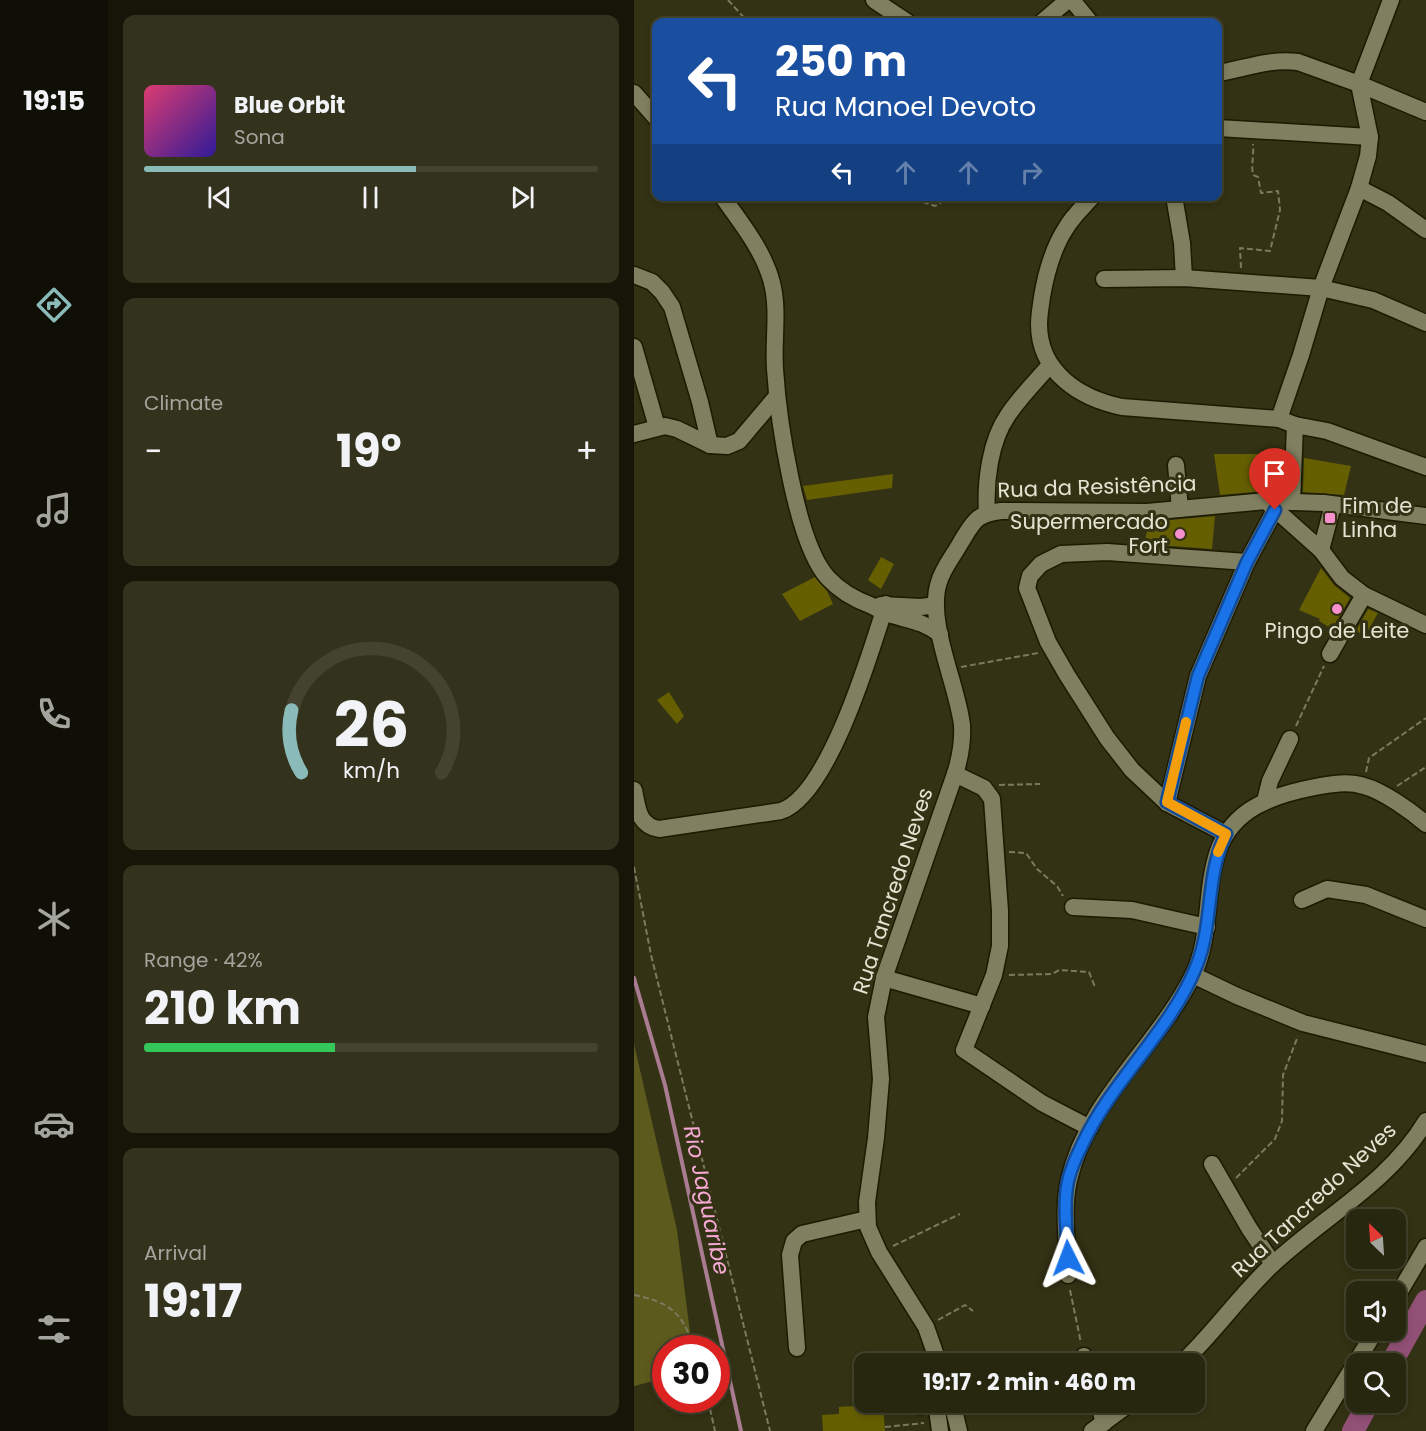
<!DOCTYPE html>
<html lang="en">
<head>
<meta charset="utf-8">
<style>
	:root { --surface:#27260f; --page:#33321d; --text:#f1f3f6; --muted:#a4a59e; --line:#43432f; --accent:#8bbbb9 }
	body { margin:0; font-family:Poppins,sans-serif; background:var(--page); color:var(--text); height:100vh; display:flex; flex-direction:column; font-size:22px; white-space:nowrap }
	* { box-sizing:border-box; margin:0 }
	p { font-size:20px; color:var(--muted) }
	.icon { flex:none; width:33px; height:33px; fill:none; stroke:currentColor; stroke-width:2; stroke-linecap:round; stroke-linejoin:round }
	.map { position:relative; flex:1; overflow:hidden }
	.details { display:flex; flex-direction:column; gap:15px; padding:15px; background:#151508; width:526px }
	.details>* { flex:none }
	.banner { position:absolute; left:18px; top:18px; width:570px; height:183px; border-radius:12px; box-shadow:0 3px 9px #0003,0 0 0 2px var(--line); background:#1a4fa0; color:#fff; overflow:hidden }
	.needle { width:39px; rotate:335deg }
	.fabs { position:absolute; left:712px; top:1209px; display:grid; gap:12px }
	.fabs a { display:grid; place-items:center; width:60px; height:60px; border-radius:12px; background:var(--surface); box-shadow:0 3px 9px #0003,0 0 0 2px var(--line); font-size:30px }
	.speed { position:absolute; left:18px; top:1335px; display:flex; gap:12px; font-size:30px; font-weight:700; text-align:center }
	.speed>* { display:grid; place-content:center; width:78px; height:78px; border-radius:50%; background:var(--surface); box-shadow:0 3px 9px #0003,0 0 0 2px var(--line); line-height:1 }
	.speed .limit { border:9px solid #d22; background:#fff; color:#111 }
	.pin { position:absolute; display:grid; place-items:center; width:51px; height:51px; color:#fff; margin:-62px -26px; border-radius:50% 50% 50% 0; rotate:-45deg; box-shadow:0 0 6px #0007 }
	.pin .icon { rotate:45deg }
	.me { position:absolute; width:66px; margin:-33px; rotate:357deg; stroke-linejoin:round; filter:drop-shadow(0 0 4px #0008) }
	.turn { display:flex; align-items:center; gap:21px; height:126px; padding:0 24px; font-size:27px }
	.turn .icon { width:78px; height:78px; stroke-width:2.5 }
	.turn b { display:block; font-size:42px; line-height:51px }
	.lanes { display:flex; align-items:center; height:57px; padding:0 24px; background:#0003; justify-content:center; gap:30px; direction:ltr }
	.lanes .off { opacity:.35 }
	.big { font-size:45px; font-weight:700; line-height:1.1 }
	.details .tile { flex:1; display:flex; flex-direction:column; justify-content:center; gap:9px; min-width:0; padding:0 21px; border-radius:12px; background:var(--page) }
	.details .dial { align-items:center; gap:0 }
	.dial svg { height:156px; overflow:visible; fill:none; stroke:var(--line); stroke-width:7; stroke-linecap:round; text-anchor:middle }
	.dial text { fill:var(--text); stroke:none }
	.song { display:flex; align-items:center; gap:18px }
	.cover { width:72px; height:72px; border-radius:9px; background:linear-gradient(135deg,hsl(340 70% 55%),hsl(250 70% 35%)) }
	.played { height:6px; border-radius:3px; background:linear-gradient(90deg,var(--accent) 60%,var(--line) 60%) }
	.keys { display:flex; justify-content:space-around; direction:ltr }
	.heat { display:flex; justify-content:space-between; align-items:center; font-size:33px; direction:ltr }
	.charge { height:9px; border-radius:4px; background:linear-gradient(90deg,#34c759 42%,var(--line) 0) }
	.trip { position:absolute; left:220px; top:1353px; width:351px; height:60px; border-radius:12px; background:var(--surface); box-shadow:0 3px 9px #0003,0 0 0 2px var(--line); font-weight:700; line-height:60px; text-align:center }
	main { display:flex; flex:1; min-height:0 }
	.tabs { display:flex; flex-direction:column; width:108px; justify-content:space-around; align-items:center; background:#100f06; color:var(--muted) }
	.tabs .icon { width:42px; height:42px }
	.tabs .active { color:var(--accent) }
	.tabs b { font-size:27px; color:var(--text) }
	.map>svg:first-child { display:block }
	.forest { fill:#5d5a1d }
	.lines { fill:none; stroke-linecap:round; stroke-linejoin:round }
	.stream { stroke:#aa7c92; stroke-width:4 }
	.river { stroke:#915076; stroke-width:22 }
	.building { fill:#655f02 }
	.minor-casing { stroke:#1c1a00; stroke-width:19 }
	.path { stroke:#7b7a61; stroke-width:2; stroke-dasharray:6 3; stroke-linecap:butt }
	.minor { stroke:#807f5f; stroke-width:16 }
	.route-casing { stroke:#114b97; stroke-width:15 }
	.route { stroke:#1a73e8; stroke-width:10 }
	.slow { stroke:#f59e0b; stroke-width:10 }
	.poi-dot { fill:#f790cd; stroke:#343214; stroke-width:2 }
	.labels { text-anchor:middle; stroke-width:6; stroke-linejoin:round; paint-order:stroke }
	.street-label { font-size:21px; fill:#e4e4d2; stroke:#343214 }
	.poi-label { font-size:21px; fill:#e4e4d2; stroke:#343214; text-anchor:start }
	.water-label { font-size:22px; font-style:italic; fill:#f7aad5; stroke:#343214 }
</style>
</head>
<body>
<main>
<nav class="tabs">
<b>19:15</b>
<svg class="icon active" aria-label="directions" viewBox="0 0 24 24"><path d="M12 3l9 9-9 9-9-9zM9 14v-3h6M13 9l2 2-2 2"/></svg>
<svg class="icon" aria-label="music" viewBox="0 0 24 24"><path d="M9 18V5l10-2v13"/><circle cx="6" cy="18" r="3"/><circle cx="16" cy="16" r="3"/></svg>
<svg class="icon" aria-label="phone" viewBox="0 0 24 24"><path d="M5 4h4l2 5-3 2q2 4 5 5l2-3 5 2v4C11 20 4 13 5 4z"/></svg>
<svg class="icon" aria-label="climate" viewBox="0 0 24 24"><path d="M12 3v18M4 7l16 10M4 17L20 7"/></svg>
<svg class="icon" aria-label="car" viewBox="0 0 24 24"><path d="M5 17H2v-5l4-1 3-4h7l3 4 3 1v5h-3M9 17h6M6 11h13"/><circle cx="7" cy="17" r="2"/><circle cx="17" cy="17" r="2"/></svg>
<svg class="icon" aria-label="filters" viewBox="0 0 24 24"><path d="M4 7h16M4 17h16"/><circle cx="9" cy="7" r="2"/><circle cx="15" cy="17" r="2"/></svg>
</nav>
<section class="details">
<div class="tile">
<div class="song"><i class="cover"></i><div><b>Blue Orbit</b><p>Sona</p></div></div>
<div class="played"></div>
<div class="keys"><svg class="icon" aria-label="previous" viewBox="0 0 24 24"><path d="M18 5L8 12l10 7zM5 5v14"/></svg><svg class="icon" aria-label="pause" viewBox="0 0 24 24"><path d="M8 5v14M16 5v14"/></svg><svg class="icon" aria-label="next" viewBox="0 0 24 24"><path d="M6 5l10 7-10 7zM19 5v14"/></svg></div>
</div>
<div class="tile"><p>Climate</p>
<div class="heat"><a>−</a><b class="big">19°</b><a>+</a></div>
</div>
<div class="tile dial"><svg viewBox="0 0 100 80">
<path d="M14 69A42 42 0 1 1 86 69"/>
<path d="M14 69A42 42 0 0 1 9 37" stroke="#8bbbb9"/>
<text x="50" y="56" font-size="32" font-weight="700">26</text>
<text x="50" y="72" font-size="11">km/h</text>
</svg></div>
<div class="tile"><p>Range · 42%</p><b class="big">210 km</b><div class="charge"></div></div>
<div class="tile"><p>Arrival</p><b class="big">19:17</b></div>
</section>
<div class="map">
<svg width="792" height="1431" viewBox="0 0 792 1431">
	<rect width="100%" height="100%" fill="#343214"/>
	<polygon class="forest" points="0,1044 43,1230 58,1348 32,1348 31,1378 0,1386"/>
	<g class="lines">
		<polyline class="stream" points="0,978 31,1085 107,1431"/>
		<g class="river">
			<polyline points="757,1364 792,1301"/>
			<polyline points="719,1431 735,1402"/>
		</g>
	</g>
	<g class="building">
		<polygon points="580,454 630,454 630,457 649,457 648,491 631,491 586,495"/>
		<polygon points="670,458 717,466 710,495 669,492"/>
		<polygon points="259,474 258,488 173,500 169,486"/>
		<polygon points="581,516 578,549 511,544 514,522"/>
		<polygon points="247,557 260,564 247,589 234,580"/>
		<polygon points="687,568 700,585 716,598 698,629 685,621 686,619 665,610"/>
		<polygon points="181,577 193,591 199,604 166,621 148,594"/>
		<polygon points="734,609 744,613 731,636 722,631"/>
		<polygon points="35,692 50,716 43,724 23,700"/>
		<polygon points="249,1404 251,1431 189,1431 188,1415 205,1414 205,1407"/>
	</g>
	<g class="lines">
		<g class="minor-casing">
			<g id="minor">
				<polyline points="240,0 273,22"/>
				<polyline points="438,0 456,22"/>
				<polyline points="408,22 434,0"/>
				<path d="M584 73C610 69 636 58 664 62L725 84 792 112"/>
				<polyline points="0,93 22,118"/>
				<polyline points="584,128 736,137"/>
				<polyline points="725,188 754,203 792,230"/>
				<path d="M88 196C107 223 130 251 138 283 145 310 139 341 141 369 144 417 162 544 194 578 206 591 220 599 236 605 241 607 246 611 252 613 274 621 285 619 306 634"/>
				<path d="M459 196C450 206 439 216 432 228 419 248 412 273 408 297 407 305 405 315 405 324 405 372 445 398 488 407L645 419 661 425 693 431 792 467"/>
				<polyline points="540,196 548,243 550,278"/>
				<polyline points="0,275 18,282 28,292 38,307 66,402 76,445"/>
				<polyline points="470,279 550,278 687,288 739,300 792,323"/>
				<polyline points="0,347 23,427"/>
				<polyline points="645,419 667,355 687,288 725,188 734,156 736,137 725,84 757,0"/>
				<polyline points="0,434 31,426 43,429 76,445 93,446 105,441 143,396"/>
				<polyline points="542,465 546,509"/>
				<polyline points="633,502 687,550 699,505"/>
				<polyline points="658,502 661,425"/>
				<path d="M353 513C351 482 356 441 374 415 386 397 402 381 416 365"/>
				<polyline points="687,550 708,578 730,595 792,625"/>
				<polyline points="247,605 287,607 302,605"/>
				<polyline points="696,654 730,595"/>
				<polyline points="321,774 350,788 358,799 366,911 366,946 360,975 330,1050 408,1103 456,1128"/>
				<path d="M0 790C4 809 4 825 25 829L147 811C195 795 237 651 252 604"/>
				<polyline points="631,801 636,781 656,739"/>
				<polyline points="533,803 564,676 613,562 641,510"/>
				<polyline points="592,834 533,803 498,770 473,738 433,675 414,642 393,588 396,576 407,564 427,554 473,552 613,562"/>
				<polyline points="668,900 693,889 732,895 792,919"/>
				<polyline points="439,907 498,910 573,927"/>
				<polyline points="559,975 603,996 669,1023 792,1054"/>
				<polyline points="250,978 348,1006"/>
				<polyline points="578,1164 615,1228 639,1264"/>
				<path d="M434 1275C434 1244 428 1210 435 1180 453 1100 524 1046 559 975 578 936 570 892 584 851 599 808 640 795 681 787 697 784 714 781 730 786 749 791 777 811 792 824"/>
				<polyline points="762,1298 792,1247"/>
				<polyline points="163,1348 156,1255 160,1241 168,1234 233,1219"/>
				<polyline points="450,1356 452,1364"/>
				<path d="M305 1364 292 1327 245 1252 234 1227 233 1202 242 1138 247 1079 242 1017 250 978 321 774C326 758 329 742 328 725 323 683 292 621 305 582 309 568 320 555 327 542 340 521 342 514 367 511L513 512 632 501 690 503 792 516"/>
				<path d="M547 1364C580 1333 605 1296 638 1265 689 1217 755 1183 792 1121"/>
				<polyline points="302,1402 306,1431"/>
				<polyline points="318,1402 325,1431"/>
				<polyline points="464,1402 470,1423"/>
				<polyline points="286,1406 301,1402"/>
				<polyline points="458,1431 498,1402"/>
				<polyline points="680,1431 742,1330"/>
			</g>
		</g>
		<g class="path">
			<polyline points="94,0 114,22"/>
			<polyline points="282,196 289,202 301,206 317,196"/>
			<path d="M607 268 606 248 636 251 646 210 644 191 627 193 624 177 619 175C617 164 620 155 619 144"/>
			<polyline points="327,667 404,653"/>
			<polyline points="662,726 690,666"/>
			<polyline points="732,772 735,758 792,718"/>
			<polyline points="365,785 406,784"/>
			<polyline points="763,786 792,767"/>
			<polyline points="375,852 392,853 403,869 423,886 429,896"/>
			<polyline points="0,867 17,955 136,1431"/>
			<polyline points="375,975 418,974 425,970 455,972 461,987"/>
			<polyline points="602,1178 641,1139 648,1121 649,1075 664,1036"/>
			<polyline points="259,1246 326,1214"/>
			<polyline points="436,1290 447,1343"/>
			<path d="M0 1295C37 1302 49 1314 60 1348"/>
			<polyline points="304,1320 331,1305 339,1311"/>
			<polyline points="74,1400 81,1431"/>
			<polyline points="251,1427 290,1423"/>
		</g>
		<use href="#minor" class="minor"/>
	</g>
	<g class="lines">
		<g class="route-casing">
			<path id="route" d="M434 1258C433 1233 429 1206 434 1181 437 1168 443 1155 449 1143 479 1079 537 1030 562 967 580 924 571 876 592 834L533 802 564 676 613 562 641 510"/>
		</g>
		<use href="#route" class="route"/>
		<polyline class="slow" points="552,722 533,802 592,834 584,852"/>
	</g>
	<g class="poi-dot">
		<rect x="690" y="512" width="12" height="12" rx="3"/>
		<circle cx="546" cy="534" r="6"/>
		<circle cx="703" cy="609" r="6"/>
	</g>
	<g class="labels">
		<g class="street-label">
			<text transform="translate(463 487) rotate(-2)" y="7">Rua da Resistência</text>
			<text transform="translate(259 891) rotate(-72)" y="7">Rua Tancredo Neves</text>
			<text transform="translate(680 1200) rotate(-43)" y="7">Rua Tancredo Neves</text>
		</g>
		<g class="poi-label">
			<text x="708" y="513">Fim de<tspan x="708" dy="24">Linha</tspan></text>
			<text x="534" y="529" text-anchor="end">Supermercado<tspan x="534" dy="24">Fort</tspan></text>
			<text x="703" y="638" text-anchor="middle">Pingo de Leite</text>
		</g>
		<g class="water-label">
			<text transform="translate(73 1200) rotate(78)" y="8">Rio Jaguaribe</text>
		</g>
	</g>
</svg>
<div class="fabs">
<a><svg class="needle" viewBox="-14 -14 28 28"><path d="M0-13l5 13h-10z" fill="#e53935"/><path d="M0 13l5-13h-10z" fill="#a4a59e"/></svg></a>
<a><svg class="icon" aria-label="sound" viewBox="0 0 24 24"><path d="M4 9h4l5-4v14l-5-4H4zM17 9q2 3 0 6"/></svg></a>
<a><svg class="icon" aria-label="search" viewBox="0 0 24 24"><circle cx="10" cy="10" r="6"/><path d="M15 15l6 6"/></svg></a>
</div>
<div class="speed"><div class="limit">30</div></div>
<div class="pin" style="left:641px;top:510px;background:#d93025"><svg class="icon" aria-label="arrive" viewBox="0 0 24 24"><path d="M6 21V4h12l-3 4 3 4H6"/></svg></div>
<svg class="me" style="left:434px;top:1258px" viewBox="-20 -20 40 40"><path d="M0-17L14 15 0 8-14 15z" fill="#1a73e8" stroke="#fff" stroke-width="4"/></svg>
<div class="trip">19:17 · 2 min · 460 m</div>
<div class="banner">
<div class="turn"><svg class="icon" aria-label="left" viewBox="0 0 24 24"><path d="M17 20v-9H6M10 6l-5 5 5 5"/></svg><div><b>250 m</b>Rua Manoel Devoto</div></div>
<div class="lanes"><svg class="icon" aria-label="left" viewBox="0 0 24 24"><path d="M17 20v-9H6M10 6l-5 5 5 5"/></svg><svg class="icon off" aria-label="ahead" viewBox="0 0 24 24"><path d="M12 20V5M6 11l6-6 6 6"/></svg><svg class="icon off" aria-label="ahead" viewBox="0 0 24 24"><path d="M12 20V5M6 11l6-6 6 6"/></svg><svg class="icon off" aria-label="right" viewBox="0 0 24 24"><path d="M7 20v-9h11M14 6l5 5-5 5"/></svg></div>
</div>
</div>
</main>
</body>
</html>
